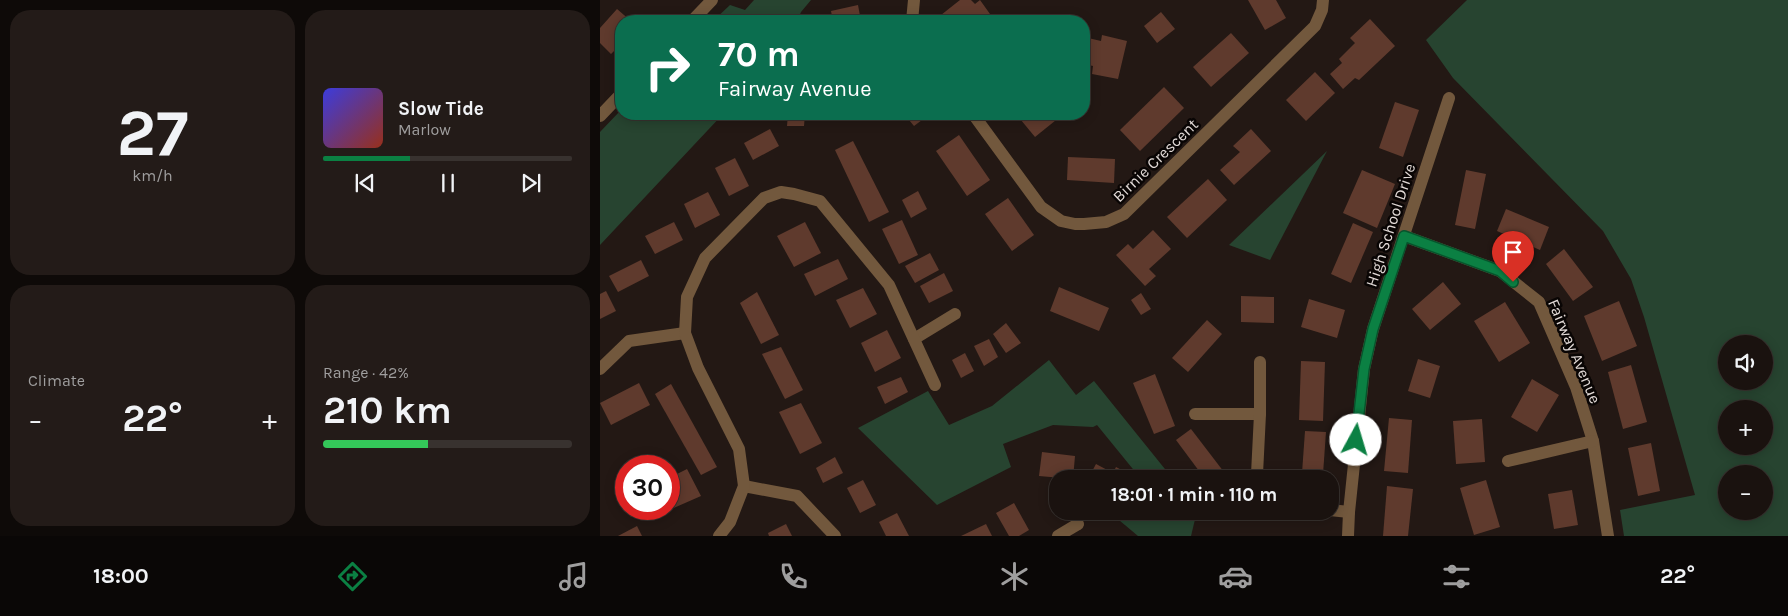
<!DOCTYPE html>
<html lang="en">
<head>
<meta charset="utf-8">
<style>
	:root { --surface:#1a120f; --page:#231b18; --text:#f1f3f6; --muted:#9f9e9e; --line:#38322f; --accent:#0b8043 }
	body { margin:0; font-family:Karla,sans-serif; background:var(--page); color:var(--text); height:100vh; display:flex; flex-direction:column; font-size:19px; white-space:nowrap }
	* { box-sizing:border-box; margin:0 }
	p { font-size:16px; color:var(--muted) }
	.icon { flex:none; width:28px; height:28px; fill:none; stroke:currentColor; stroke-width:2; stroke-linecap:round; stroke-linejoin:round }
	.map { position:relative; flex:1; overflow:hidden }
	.drawer { display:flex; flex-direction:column; gap:10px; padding:10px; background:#0e0a08; width:600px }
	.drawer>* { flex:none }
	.banner { position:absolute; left:15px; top:15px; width:475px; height:105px; border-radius:20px; box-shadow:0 2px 12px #0003,0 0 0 1px var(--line); background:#0b6e4f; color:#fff; overflow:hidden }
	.buttons { position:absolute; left:1118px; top:335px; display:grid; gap:10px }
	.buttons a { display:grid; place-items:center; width:55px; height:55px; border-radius:50%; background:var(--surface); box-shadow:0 2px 12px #0003,0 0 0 1px var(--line); font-size:25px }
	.speed { position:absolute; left:15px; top:455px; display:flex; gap:10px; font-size:25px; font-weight:700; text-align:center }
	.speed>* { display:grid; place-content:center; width:65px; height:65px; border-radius:50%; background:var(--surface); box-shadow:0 2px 12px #0003,0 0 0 1px var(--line); line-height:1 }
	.speed .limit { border:8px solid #d22; background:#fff; color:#111 }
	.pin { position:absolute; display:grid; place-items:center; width:42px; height:42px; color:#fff; margin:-51px -21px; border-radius:50% 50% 50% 0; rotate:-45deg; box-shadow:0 0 5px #0007 }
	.pin .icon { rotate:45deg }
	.me { position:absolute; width:55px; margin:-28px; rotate:6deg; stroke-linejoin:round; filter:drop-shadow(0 0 4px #0008) }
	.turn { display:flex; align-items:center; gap:18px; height:105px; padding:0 20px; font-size:22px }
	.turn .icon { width:65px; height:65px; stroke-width:2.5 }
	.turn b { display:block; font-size:35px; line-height:42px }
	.big { font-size:38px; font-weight:700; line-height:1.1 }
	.drawer .tile { flex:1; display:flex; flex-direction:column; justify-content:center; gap:8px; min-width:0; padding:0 18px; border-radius:20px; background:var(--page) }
	.drawer .dial { align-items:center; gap:0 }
	.dial b { font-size:65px; line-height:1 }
	.song { display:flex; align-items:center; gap:15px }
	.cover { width:60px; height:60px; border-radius:8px; background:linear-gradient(135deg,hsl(240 70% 55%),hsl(10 70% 35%)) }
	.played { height:5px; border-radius:2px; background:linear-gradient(90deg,var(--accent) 35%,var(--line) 35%) }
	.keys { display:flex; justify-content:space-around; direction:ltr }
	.heat { display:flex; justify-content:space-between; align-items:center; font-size:28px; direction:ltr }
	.charge { height:8px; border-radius:4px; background:linear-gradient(90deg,#34c759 42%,var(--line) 0) }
	.drawer .tiles { flex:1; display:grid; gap:10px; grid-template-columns:repeat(2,1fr) }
	.trip { position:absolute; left:449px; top:470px; width:290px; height:50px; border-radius:20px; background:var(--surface); box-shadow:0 2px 12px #0003,0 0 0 1px var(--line); font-weight:700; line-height:50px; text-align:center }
	.tabs { display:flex; height:80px; justify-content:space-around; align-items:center; background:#0a0706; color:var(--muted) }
	.tabs .icon { width:35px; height:35px }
	.tabs .on { color:var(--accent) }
	.tabs b { font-size:22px; color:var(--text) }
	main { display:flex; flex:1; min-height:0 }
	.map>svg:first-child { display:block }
	.green { fill:#274430; fill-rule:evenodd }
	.building { fill:#5f3a2d }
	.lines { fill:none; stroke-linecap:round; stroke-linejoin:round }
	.minor { stroke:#72583d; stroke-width:12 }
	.tertiary { stroke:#72583d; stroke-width:12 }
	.route-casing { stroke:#07532c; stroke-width:12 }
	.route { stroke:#0b8043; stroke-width:9 }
	.labels { text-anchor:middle; stroke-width:5; stroke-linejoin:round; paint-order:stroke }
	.street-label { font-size:16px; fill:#e2dad7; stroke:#090504 }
</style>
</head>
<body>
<main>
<section class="drawer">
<div class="tiles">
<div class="tile dial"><b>27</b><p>km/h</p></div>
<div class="tile">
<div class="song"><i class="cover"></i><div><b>Slow Tide</b><p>Marlow</p></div></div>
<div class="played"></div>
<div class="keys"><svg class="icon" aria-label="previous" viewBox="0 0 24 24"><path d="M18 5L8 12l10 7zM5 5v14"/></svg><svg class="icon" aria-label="pause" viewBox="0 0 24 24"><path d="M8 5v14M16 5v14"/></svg><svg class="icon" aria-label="next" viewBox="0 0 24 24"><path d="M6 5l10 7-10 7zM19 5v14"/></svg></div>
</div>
<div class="tile"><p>Climate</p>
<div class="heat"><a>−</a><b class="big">22°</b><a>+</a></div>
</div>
<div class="tile"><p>Range · 42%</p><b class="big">210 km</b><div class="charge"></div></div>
</div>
</section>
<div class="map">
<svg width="1188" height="536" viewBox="0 0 1188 536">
	<rect width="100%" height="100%" fill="#231814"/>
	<g class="green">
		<polygon points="154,0 211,0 201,12 197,21 113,21 130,5 145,10"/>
		<path d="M867 0H1188V536H1024L1020 510 1095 495 1044 317 1031 279 1003 231 853 78 826 40ZM1126 344H1164V381H1126ZM1126 409H1164V446H1126ZM1126 474H1164V511H1126Z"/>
		<polygon points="21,110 21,114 123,114 0,245 0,132"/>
		<polygon points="727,151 670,260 629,245"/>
		<polygon points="449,360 476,395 494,381 573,479 541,479 497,425 493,427 453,425 403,444 411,467 337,505 258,428 328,391 349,425 392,406"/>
		<polygon points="518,511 597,511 591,536 538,536 513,515"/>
	</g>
	<g class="building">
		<polygon points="360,0 371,0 375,4 380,0 390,14 385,18 388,21 346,21 341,15"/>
		<polygon points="648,0 676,0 686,18 665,30"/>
		<polygon points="258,5 261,21 233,21 231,11"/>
		<polygon points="17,9 31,21 21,21 21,44 11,54 0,43 0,28"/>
		<polygon points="561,12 575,29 557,43 544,26"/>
		<polygon points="770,19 795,46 759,80 755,78 743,89 730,74 742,63 739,59 755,43 750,38"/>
		<polygon points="631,33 649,53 611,87 593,67"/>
		<polygon points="502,35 527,41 518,79 492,74 493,66 484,64 484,37 501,41"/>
		<polygon points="715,72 735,93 706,121 686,100"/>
		<polygon points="564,87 584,108 540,151 520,130"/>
		<polygon points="795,102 819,110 803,157 779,148"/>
		<polygon points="188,114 205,114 204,126 187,126"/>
		<polygon points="304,114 330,114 314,126"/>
		<polygon points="416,114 459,114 461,116 435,137"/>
		<polygon points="170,129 179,146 153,160 144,143"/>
		<polygon points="651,129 671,151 634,185 620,170 640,152 633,146"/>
		<polygon points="359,135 390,180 367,196 336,151"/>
		<polygon points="253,141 289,212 269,222 235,150"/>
		<polygon points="468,157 515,159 514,183 467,180"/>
		<polygon points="135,158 149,186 129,196 115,168"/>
		<polygon points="762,170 795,184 777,228 743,213"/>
		<polygon points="866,170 886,174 875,229 855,225"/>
		<polygon points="608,179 627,200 587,238 567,217"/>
		<polygon points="318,191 327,209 311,218 302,200"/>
		<polygon points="108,192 120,215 95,228 84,204"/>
		<polygon points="408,198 434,235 412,251 385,214"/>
		<polygon points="906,209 949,227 940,250 897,231"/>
		<polygon points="302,220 318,255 299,264 282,229"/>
		<polygon points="74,222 83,240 55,254 45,236"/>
		<polygon points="205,222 221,253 194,267 177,236"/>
		<polygon points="753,223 773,232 751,283 731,274"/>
		<polygon points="553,230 571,249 549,269 556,276 545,286 516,255 528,244 533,249"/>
		<polygon points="964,249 993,287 973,301 946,264"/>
		<polygon points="330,253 339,270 315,283 305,266"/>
		<polygon points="238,259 248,279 215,296 204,274"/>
		<polygon points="41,260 49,276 18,292 9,276"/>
		<polygon points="344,273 353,291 329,303 320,286"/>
		<polygon points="843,282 861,304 830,330 812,309"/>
		<polygon points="459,287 509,308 499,331 450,311"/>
		<polygon points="263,288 277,314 250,328 236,300"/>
		<polygon points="6,291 16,311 0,319 0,294"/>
		<polygon points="157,292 179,335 161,344 140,303"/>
		<polygon points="541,293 551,309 541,315 531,300"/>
		<polygon points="641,296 674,297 674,323 641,322"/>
		<polygon points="709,299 745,310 737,338 701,327"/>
		<polygon points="1019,301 1037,346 1002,361 984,316"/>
		<polygon points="905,302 930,343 899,362 874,321"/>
		<polygon points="607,320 622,334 588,372 572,358"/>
		<polygon points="406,323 421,343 406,353 393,334"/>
		<polygon points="287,330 301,358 275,372 261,343"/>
		<polygon points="389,339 398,357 384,366 374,346"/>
		<polygon points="181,347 203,390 185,399 162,354"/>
		<polygon points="365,353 374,371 361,378 352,360"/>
		<polygon points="818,359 840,366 830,398 808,391"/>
		<polygon points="701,361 725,362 723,421 699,420"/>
		<polygon points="1031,365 1047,422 1023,429 1008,372"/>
		<polygon points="555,374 575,426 554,434 533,383"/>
		<polygon points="301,377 308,392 285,404 277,387"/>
		<polygon points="932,379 959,395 937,432 911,417"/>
		<polygon points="39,383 50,405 11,425 0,403"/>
		<polygon points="71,384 117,467 101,475 55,394"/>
		<polygon points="201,403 222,443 200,454 179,412"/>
		<polygon points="789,418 812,420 808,473 784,471"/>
		<polygon points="882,419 885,462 856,464 853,421"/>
		<polygon points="591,429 627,476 623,479 605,479 576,440"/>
		<polygon points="705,431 726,432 723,474 702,473"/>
		<polygon points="1051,443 1060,491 1038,496 1028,448"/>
		<polygon points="442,452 475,456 473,479 439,476"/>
		<polygon points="235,457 243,473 223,483 216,468"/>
		<polygon points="496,464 513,473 516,467 529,474 526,479 488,479"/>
		<polygon points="87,469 101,496 60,514 57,509 69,509 69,478"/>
		<polygon points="263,480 276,505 260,513 247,488"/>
		<polygon points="886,480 900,527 874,535 860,488"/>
		<polygon points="787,486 813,489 808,536 783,536"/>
		<polygon points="972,490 978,525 954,529 948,494"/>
		<polygon points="414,503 429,530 419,536 409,536 396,513"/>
		<polygon points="26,509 47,509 31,517"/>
		<polygon points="297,513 309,536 286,536 279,522"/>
		<polygon points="186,524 192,536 169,536 168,533"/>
		<polygon points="386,524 392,536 361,536"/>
		<polygon points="37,526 42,536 18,536"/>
	</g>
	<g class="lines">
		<g class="minor">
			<polyline points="312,21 314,0"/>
			<polyline points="373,114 441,207 461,221 475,224 484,224 506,222 524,214 715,26 722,10 723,0"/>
			<polyline points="804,236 900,271 939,302 976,387 993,441 1008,536"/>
			<polyline points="314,339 355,314"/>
			<polyline points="0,369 29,341 85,333"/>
			<polyline points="595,414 660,414"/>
			<polyline points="908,461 993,441"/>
			<polyline points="659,479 657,474 660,414 660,362"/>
			<polyline points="144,486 197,496 235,536"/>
			<polyline points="730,510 749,512"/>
			<polyline points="119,536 130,522 144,486 139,449 98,368 85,333 87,297 105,258 164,198 181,192 194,194 220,201 289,285 335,385"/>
			<polyline points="458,536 478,524"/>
			<polyline points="748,536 749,512 764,369 773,329 849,98"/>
		</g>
		<g class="tertiary">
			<polyline points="92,21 112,0"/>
			<polyline points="0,116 21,94"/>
		</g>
	</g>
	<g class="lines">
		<g class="route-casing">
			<polyline id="route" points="756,440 764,369 773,329 804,236 900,271 913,282"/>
		</g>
		<use href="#route" class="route"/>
	</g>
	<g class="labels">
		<g class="street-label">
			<text transform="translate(555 160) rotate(-44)" y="6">Birnie Crescent</text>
			<text transform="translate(790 225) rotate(-72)" y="6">High School Drive</text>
			<text transform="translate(975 351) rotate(67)" y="6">Fairway Avenue</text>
		</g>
	</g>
</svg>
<div class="buttons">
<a><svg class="icon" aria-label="sound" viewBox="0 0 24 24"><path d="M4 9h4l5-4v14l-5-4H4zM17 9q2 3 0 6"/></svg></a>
<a>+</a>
<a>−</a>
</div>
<div class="speed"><div class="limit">30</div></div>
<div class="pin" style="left:913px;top:282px;background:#d93025"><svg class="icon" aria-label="arrive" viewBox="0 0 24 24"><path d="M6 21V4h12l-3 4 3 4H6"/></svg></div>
<svg class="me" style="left:756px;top:440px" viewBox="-20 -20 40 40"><circle r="19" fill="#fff"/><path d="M0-13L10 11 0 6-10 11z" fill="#0b8043"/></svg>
<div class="trip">18:01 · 1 min · 110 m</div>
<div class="banner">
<div class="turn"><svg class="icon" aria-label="right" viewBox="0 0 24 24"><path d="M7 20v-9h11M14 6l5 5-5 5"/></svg><div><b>70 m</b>Fairway Avenue</div></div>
</div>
</div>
</main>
<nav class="tabs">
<b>18:00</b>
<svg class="icon on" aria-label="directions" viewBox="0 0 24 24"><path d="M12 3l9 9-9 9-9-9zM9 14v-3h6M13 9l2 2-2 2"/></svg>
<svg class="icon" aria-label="music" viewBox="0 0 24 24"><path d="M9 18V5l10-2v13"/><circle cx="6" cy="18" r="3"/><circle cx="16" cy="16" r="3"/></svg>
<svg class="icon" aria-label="phone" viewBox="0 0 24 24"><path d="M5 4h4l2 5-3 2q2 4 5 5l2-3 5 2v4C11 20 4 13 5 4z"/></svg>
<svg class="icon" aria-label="climate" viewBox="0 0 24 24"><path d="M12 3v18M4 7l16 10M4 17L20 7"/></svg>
<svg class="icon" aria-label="car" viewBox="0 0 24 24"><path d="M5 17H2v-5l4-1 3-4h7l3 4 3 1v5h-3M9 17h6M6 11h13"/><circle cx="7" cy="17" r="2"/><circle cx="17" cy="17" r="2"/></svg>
<svg class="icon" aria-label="filters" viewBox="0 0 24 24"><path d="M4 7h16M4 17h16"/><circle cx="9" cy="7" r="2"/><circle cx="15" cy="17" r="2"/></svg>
<b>22°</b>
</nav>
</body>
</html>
